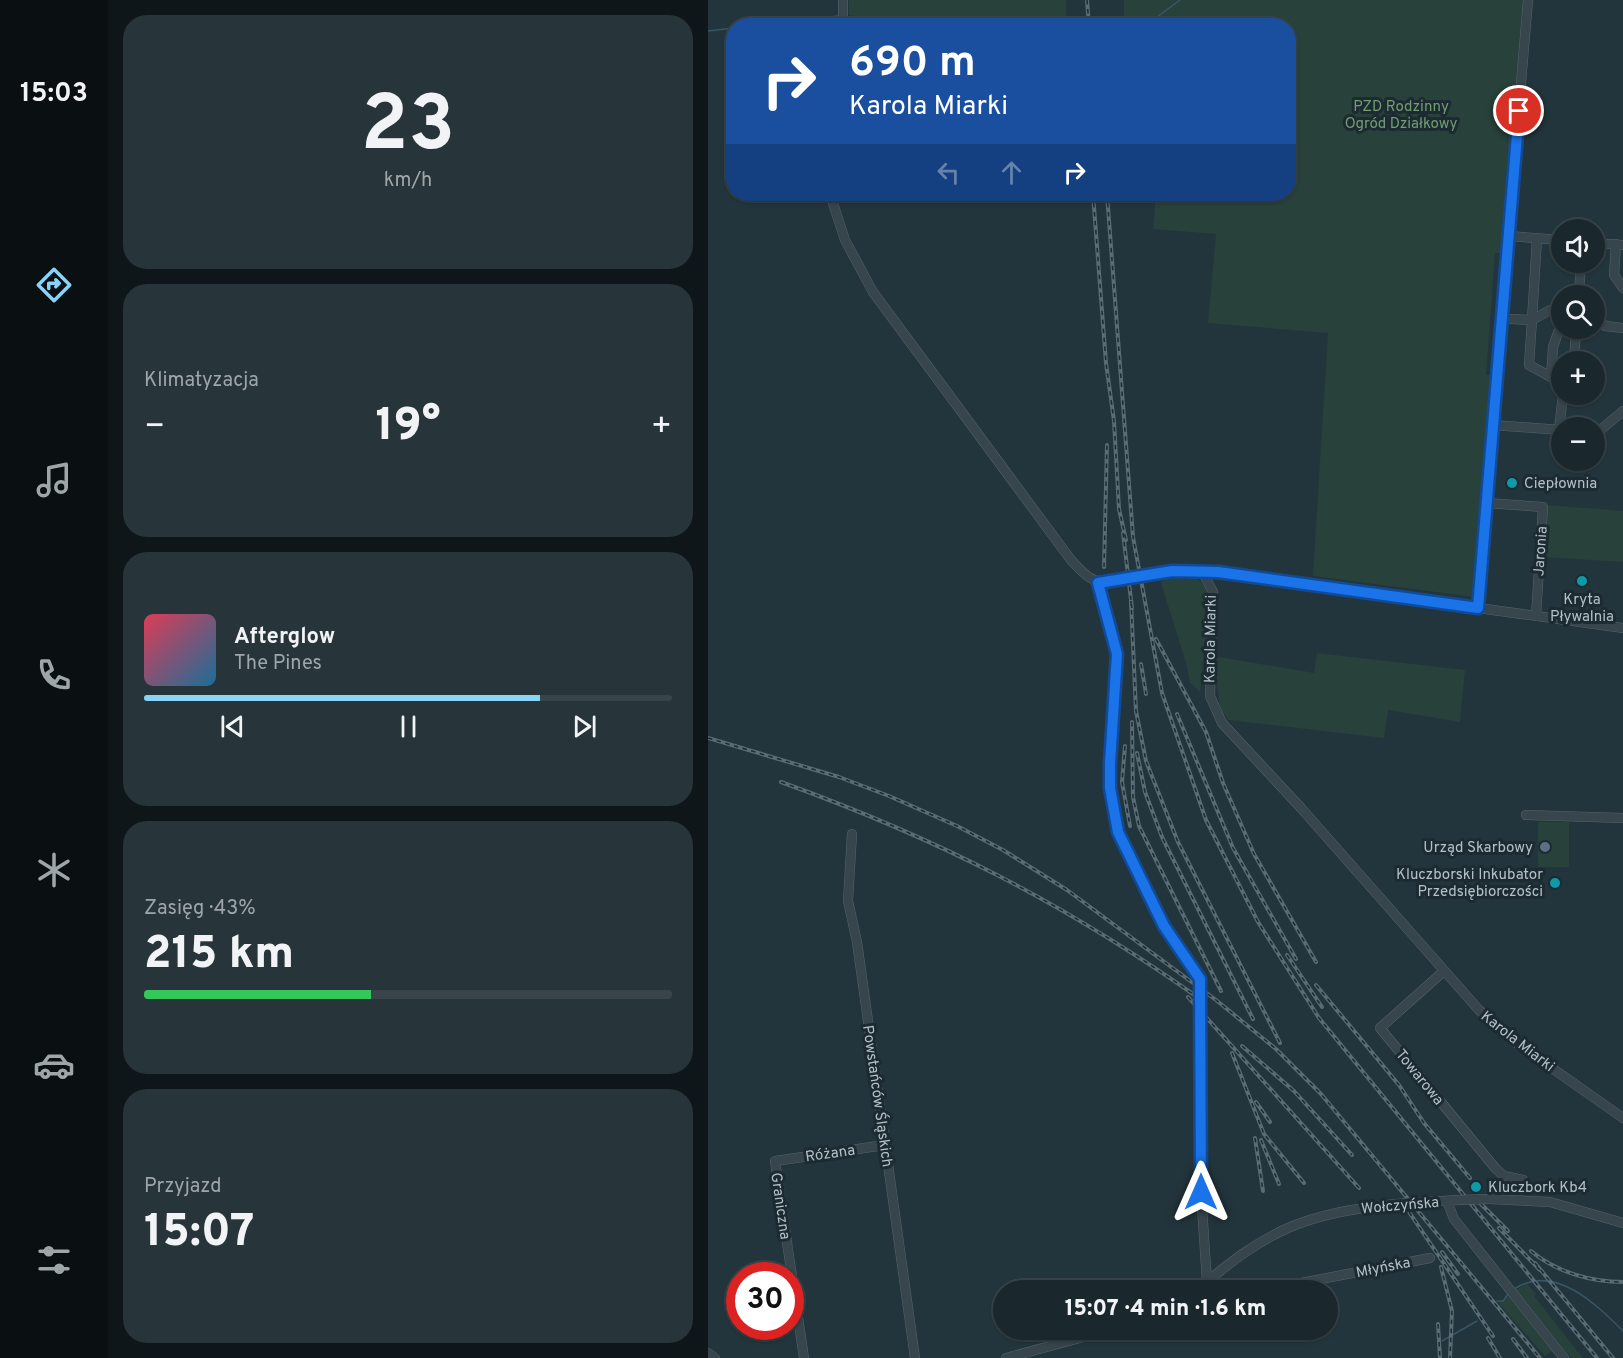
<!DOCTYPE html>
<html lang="pl">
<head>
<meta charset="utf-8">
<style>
	:root { --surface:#1a282d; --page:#273439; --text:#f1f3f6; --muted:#9fa6aa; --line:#384449; --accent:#88d3f7 }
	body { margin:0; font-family:Overpass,sans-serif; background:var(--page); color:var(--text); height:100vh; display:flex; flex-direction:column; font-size:22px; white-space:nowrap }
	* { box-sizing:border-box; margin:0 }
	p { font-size:20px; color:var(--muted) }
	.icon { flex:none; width:33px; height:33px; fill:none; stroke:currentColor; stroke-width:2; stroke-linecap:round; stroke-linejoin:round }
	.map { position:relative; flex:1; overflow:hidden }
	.panel { display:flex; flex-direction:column; gap:15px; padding:15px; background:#0e1619; width:600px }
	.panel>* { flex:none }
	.banner { position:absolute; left:18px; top:18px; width:570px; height:183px; border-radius:24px; box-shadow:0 2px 4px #0004,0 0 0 2px var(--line); background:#1a4fa0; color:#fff; overflow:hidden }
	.fabs { position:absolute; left:843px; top:219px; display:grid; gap:12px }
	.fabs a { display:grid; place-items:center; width:54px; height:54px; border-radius:50%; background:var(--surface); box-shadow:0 2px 4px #0004,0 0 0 2px var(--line); font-size:30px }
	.speed { position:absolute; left:18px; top:1262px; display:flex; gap:12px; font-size:30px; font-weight:700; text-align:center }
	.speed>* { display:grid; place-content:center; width:78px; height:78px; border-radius:50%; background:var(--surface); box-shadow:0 2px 4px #0004,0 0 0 2px var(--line); line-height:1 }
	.speed .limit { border:9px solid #d22; background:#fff; color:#111 }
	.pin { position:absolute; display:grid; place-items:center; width:51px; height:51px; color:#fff; margin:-26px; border:3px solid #fff; border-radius:50%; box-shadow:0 2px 6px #0007 }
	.me { position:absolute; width:66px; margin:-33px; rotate:0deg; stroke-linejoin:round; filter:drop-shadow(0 0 4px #0008) }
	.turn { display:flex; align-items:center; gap:21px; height:126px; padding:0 24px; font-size:27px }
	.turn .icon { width:78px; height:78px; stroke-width:2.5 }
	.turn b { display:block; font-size:42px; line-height:51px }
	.lanes { display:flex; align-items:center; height:57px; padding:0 24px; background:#0003; justify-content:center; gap:30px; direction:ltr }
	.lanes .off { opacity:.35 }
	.big { font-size:45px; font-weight:800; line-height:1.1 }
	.panel .widget { flex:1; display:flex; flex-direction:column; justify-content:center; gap:9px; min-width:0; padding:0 21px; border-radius:24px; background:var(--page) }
	.panel .dial { align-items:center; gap:0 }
	.dial b { font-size:78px; line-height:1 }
	.song { display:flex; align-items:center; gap:18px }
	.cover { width:72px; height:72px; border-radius:9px; background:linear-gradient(135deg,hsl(350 70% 55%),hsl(200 70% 35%)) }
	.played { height:6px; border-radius:3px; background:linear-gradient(90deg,var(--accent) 75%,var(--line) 75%) }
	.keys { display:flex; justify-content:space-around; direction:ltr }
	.heat { display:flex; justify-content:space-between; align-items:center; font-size:33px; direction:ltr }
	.charge { height:9px; border-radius:4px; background:linear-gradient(90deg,#34c759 43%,var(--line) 0) }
	.trip { position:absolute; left:285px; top:1280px; width:345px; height:60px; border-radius:30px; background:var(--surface); box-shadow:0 2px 4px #0004,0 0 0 2px var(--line); font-weight:800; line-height:60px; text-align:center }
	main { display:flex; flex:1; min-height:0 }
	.tabs { display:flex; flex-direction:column; width:108px; justify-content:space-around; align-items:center; background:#0a1012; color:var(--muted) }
	.tabs .icon { width:42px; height:42px }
	.tabs .current { color:var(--accent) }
	.tabs b { font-size:27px; color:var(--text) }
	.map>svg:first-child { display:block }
	.green { fill:#28413b }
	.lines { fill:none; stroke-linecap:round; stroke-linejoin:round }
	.stream { stroke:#375663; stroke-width:1.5 }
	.minor-casing { stroke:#55646a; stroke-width:10 }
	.minor { stroke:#37464c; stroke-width:9 }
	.rail-casing { stroke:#596b73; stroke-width:4 }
	.rail { stroke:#1c2b31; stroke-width:1.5; stroke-dasharray:4.5; stroke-linecap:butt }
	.minor-bridge-casing { stroke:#55646a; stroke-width:10; stroke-linecap:butt }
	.minor-bridge { stroke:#37464c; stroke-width:9 }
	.route-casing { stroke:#114b97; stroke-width:15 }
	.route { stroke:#1a73e8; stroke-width:10 }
	.culture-dot { fill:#0f9aa8; stroke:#1c2b31; stroke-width:2 }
	.service-dot { fill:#5c6f8a; stroke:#1c2b31; stroke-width:2 }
	.labels { text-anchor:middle; stroke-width:6; stroke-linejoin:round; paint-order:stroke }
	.park-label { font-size:15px; fill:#749d71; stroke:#1c2b31 }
	.poi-label { font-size:15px; fill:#b2c1c8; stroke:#1c2b31; text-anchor:start }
	.street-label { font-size:15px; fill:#b2c1c8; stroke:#1c2b31 }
</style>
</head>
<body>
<main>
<nav class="tabs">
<b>15:03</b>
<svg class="icon current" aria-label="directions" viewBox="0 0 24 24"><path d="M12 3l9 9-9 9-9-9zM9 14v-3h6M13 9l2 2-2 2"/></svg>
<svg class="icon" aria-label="music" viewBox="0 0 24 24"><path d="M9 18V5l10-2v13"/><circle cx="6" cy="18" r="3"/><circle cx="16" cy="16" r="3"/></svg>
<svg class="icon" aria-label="phone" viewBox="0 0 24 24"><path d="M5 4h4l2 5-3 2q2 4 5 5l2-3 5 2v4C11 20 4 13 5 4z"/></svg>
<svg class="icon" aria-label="climate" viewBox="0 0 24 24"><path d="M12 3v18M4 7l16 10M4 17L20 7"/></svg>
<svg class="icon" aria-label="car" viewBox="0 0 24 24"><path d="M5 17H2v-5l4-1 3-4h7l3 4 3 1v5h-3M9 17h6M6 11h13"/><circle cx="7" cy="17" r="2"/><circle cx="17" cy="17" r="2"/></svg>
<svg class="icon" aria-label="filters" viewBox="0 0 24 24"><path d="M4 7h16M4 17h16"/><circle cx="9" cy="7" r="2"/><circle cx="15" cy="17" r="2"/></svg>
</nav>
<section class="panel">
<div class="widget dial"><b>23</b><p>km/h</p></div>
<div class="widget"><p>Klimatyzacja</p>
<div class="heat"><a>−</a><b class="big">19°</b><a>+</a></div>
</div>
<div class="widget">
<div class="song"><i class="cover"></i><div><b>Afterglow</b><p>The Pines</p></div></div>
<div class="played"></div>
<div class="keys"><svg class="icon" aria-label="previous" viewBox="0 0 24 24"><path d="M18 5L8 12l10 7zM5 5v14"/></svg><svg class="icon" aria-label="pause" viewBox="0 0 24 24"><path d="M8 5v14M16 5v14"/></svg><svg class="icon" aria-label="next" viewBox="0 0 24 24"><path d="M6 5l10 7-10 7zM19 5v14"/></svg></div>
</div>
<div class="widget"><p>Zasięg · 43%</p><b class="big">215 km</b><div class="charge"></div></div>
<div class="widget"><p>Przyjazd</p><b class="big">15:07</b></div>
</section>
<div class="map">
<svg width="915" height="1358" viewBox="0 0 915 1358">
	<rect width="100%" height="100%" fill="#23353c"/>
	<g class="green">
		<polygon points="141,0 358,0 359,25 187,26 141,15"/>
		<polygon points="416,0 816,0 793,253 787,253 778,375 783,375 766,597 605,576 620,333 500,323 508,234 445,229 448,194 580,194 580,26 416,25"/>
		<polygon points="839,505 915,511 915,562 835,557"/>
		<path d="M479 575C494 579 498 584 501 600L492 692 482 683 478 663 453 583 459 576Z"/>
		<polygon points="609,653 757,670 752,722 680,710 676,738 520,720 512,707 505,656 606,673"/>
		<rect x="830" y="822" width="31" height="45"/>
		<polygon points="819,1284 828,1294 826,1296 875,1358 863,1358 808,1290"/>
		<polygon points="800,1295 844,1351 837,1356 791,1304"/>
	</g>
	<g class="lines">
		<g class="stream">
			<polyline points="140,17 175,26"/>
			<polyline points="46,26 130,16"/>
			<polyline points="437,26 472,0"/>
			<polyline points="0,31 26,28"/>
			<path d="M806 1289C846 1263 887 1303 915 1331"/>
			<polyline points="789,1301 795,1301 800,1294"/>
			<polyline points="734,1341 769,1321"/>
		</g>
		<g class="minor-casing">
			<g id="minor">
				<polyline points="135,26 135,0"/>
				<path d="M122 194 137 240 165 292 363 560C375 573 384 584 403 582"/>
				<polyline points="800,236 854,240"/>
				<polyline points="829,238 824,320 842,310 854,310"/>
				<polyline points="886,243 915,245"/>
				<polyline points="908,244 906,275 915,288"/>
				<polyline points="871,296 873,262"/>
				<polyline points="886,314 897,326 915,328"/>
				<polyline points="803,319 824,320 821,365 854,383"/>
				<polyline points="866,362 868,328"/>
				<polyline points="843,377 845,347 854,321"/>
				<polyline points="785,425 854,430"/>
				<polyline points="851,430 855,394"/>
				<polyline points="886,432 890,432 915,411"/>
				<polyline points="778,503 835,507 828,616"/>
				<polyline points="494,571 505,592 502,696 514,723 593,808 771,1010 804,1040 915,1118"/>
				<polyline points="449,574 478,570 510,572 915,628"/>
				<polyline points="390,583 409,654 402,763 402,788 410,832 456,926 492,979 493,1192 499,1282"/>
				<polyline points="769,608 820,0"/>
				<polyline points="818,815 915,818"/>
				<polyline points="144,834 140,901 149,942 207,1358"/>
				<polyline points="736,971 672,1028 788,1169 796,1176 815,1180"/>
				<polyline points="781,1199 842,1202 915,1223"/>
				<polyline points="739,1201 746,1219 856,1358"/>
				<polyline points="715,1202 751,1200"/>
				<path d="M489 1290C561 1229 594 1214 688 1204"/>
				<polyline points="557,1290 722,1258"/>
				<polyline points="0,1353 7,1358"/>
				<polyline points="96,1358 67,1161 177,1145"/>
				<polyline points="298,1358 405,1329"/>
			</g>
		</g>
		<use href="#minor" class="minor"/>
		<g class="rail-casing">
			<g id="rail">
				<polyline points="379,0 381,26"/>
				<polyline points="385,194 398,363 406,421 411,509 418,540"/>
				<polyline points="399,194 425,537 454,693 498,820 550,922 611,1018 889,1358"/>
				<polyline points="415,533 424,608"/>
				<polyline points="396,567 399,445"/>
				<polyline points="423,601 428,711 438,761 470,842 572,1043"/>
				<polyline points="448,639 498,732 515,783 546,854 608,962"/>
				<polyline points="433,664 438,694"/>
				<polyline points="469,714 525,848 588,959"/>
				<polyline points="424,722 425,797 431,826 513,991"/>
				<polyline points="0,738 131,777 181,796 249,826 295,850 359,890 508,1000 568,1049 613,1094 832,1358"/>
				<polyline points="417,746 414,782 422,826"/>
				<polyline points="429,753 437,792 454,837 545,1019"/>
				<path d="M73 782C231 839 358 904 495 1001"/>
				<polyline points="579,955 614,1007"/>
				<polyline points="608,985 691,1085 716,1123 762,1178"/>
				<polyline points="480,997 651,1188"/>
				<polyline points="534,1046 586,1091 644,1155"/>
				<polyline points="524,1053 556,1134 596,1183"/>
				<polyline points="548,1102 562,1122"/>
				<polyline points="547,1138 555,1191"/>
				<polyline points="553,1140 571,1184"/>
				<polyline points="766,1197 800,1231"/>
				<polyline points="701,1212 785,1336"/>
				<polyline points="791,1228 832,1270"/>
				<path d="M823 1251C848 1272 883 1282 915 1282"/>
				<polyline points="734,1252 750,1274"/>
				<polyline points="827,1263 905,1358"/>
				<polyline points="733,1267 744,1311 742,1358"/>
				<polyline points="730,1324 732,1358"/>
				<polyline points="780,1338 792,1358"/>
				<polyline points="805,1339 819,1358"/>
			</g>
		</g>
		<use href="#rail" class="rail"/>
		<g class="minor-bridge-casing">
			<g id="minor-bridge">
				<polyline points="403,582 449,574"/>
				<polyline points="751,1200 781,1199"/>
				<polyline points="688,1204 715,1202"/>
			</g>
		</g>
		<use href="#minor-bridge" class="minor-bridge"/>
	</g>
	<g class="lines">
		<g class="route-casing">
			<polyline id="route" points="493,1192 492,979 456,926 410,832 402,788 402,763 409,654 390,583 464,571 510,572 770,608 811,111"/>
		</g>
		<use href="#route" class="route"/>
	</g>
	<g class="culture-dot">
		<circle cx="804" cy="483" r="6"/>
		<circle cx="874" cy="581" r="6"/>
		<circle cx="847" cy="883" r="6"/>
		<circle cx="768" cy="1187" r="6"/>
	</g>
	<circle class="service-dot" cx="837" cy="847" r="6"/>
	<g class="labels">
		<g class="park-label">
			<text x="693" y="111">PZD Rodzinny<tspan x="693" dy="17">Ogród Działkowy</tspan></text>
		</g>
		<g class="poi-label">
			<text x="816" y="488">Ciepłownia</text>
			<text x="874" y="604" text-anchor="middle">Kryta<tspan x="874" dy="17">Pływalnia</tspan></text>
			<text x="825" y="852" text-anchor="end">Urząd Skarbowy</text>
			<text x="835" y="879" text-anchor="end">Kluczborski Inkubator<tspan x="835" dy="17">Przedsiębiorczości</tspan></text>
			<text x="780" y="1192">Kluczbork Kb4</text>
		</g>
		<g class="street-label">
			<text transform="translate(832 551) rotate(-86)" y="5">Jaronia</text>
			<text transform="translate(502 639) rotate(-89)" y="5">Karola Miarki</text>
			<text transform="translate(810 1041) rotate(38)" y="5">Karola Miarki</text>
			<text transform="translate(712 1077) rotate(51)" y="5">Towarowa</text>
			<text transform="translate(170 1096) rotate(82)" y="5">Powstańców Śląskich</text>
			<text transform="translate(122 1153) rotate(-8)" y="5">Różana</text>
			<text transform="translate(692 1205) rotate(-5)" y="5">Wołczyńska</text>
			<text transform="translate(73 1206) rotate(82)" y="5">Graniczna</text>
			<text transform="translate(675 1267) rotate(-11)" y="5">Młyńska</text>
		</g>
	</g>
</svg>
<div class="fabs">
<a><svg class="icon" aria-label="sound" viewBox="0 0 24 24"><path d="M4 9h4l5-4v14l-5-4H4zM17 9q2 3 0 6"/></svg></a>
<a><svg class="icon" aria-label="search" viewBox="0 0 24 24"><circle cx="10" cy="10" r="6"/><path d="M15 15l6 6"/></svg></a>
<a>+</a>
<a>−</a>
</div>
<div class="speed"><div class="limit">30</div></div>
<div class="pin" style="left:811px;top:111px;background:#d93025"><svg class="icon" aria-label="arrive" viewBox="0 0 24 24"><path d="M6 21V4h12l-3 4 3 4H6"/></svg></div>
<svg class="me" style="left:493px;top:1192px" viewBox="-20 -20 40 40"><path d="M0-17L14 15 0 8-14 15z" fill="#1a73e8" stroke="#fff" stroke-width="4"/></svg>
<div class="trip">15:07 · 4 min · 1.6 km</div>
<div class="banner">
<div class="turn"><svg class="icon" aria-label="right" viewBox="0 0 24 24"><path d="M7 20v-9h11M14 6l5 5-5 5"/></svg><div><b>690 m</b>Karola Miarki</div></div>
<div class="lanes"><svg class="icon off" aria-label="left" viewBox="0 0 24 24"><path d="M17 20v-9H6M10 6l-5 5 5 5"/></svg><svg class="icon off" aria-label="ahead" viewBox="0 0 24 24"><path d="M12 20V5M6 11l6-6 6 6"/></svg><svg class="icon" aria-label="right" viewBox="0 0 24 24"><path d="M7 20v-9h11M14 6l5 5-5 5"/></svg></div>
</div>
</div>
</main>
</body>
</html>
